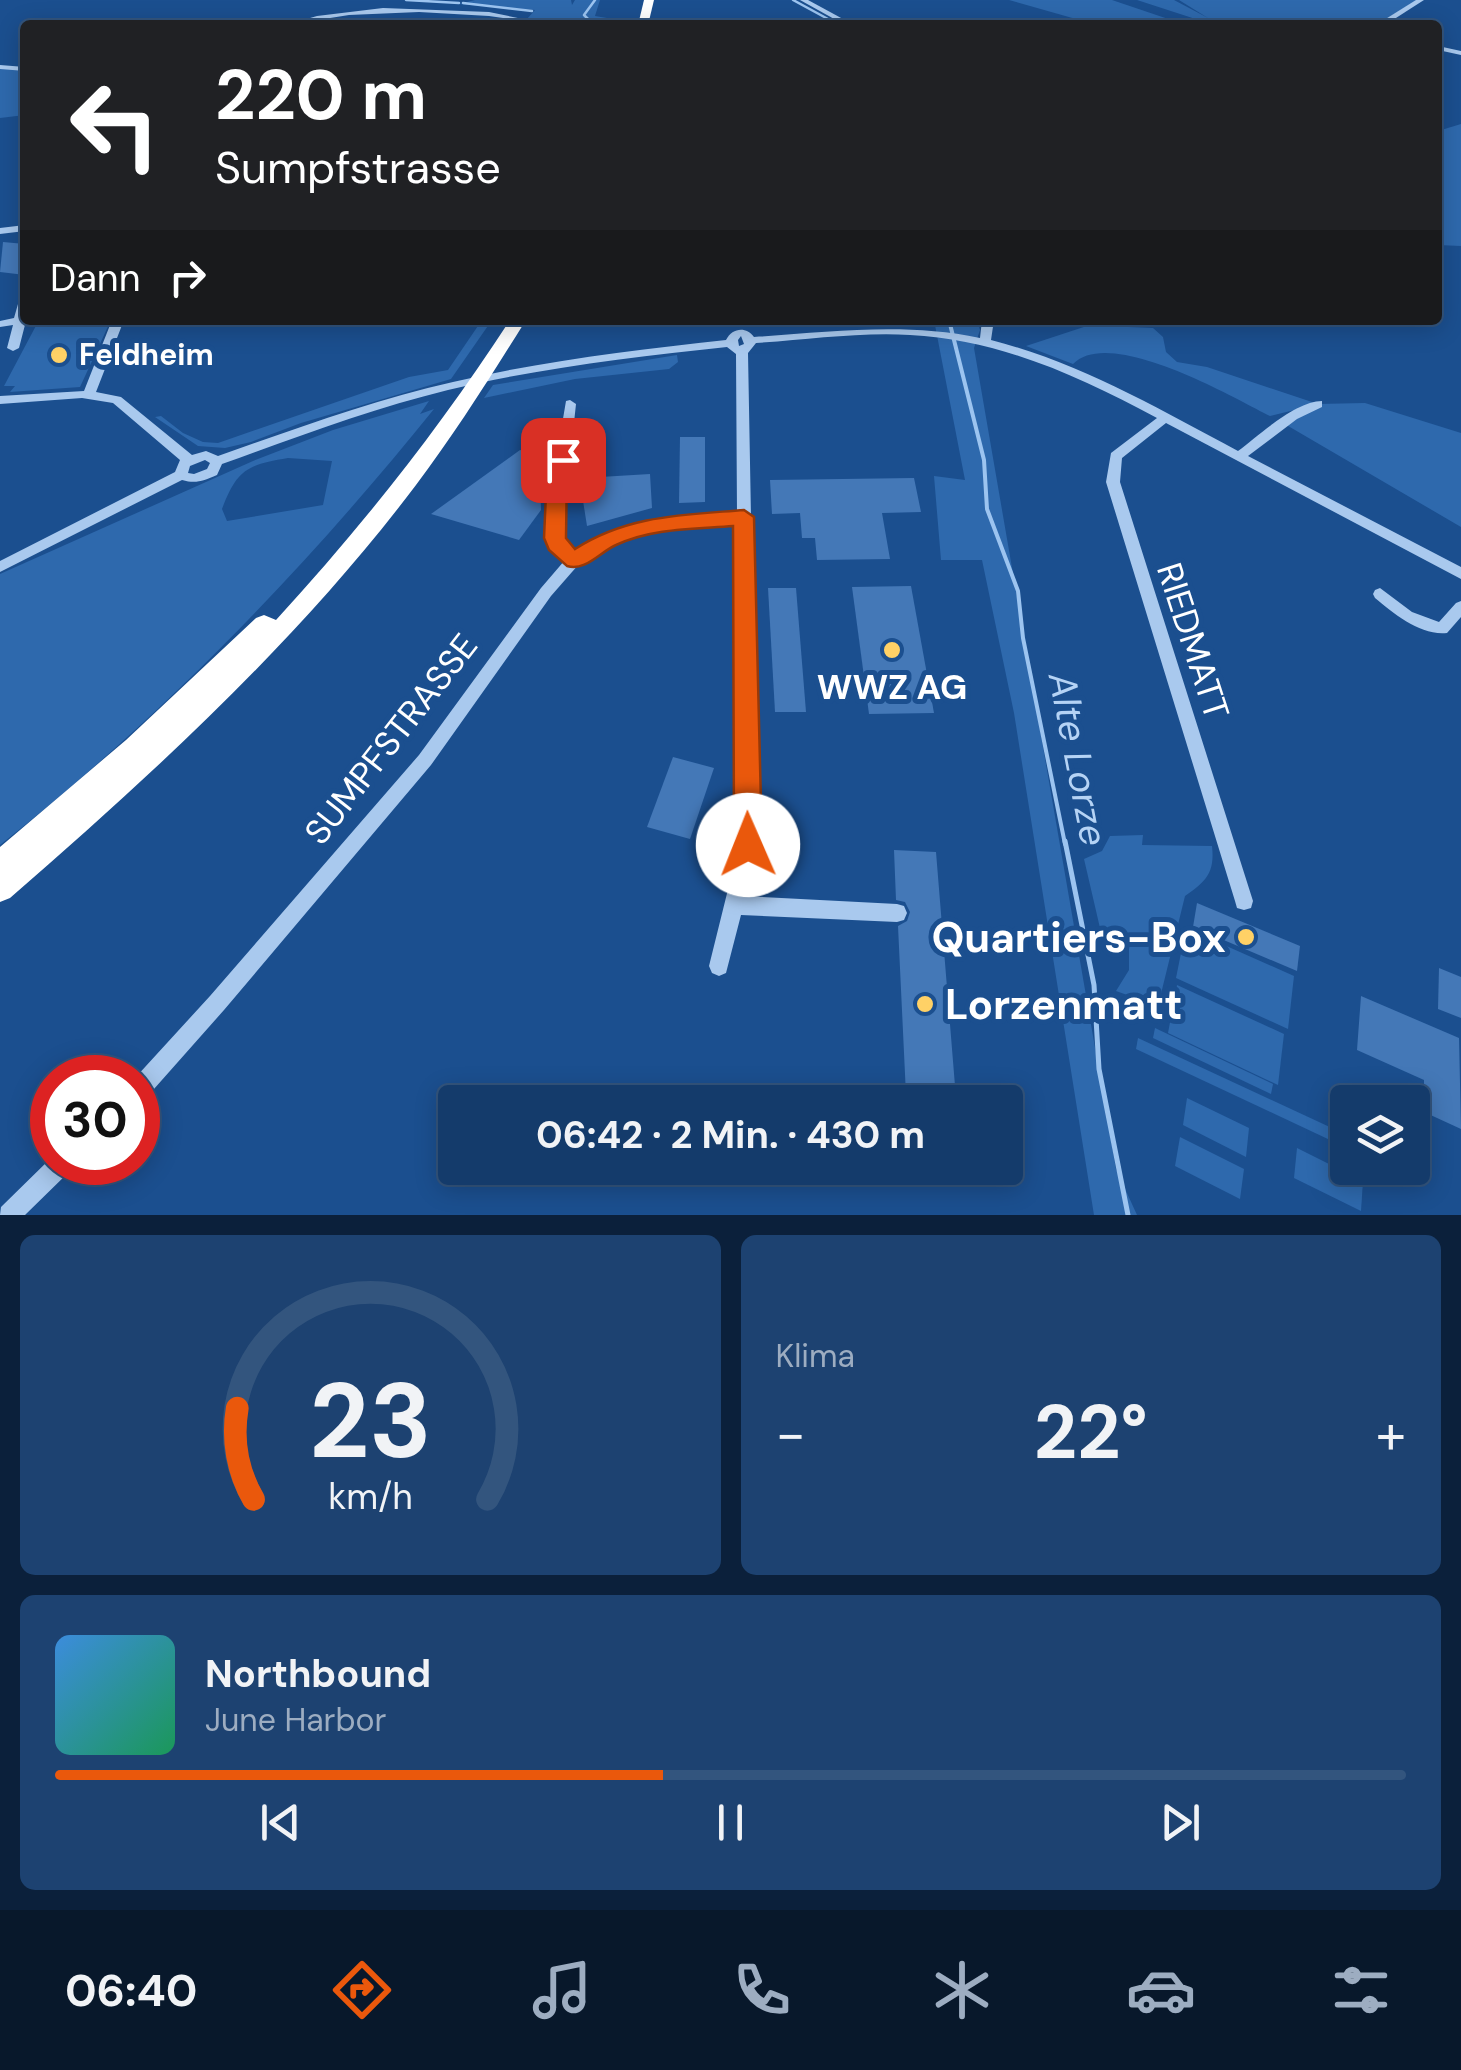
<!DOCTYPE html>
<html lang="de">
<head>
<meta charset="utf-8">
<style>
	:root { --surface:#143b6b; --page:#1d4271; --text:#f1f3f6; --muted:#9dadc1; --line:#33557e; --accent:#ea580c }
	body { margin:0; font-family:"DM Sans",sans-serif; background:var(--page); color:var(--text); height:100vh; display:flex; flex-direction:column; font-size:38px; white-space:nowrap }
	* { box-sizing:border-box; margin:0 }
	p { font-size:32px; color:var(--muted) }
	.icon { flex:none; width:55px; height:55px; fill:none; stroke:currentColor; stroke-width:2; stroke-linecap:round; stroke-linejoin:round }
	.map { position:relative; height:1215px; overflow:hidden }
	.panel { display:flex; flex-direction:column; gap:20px; padding:20px; background:#0b203b; flex:1 }
	.panel>* { flex:none }
	.guide { position:absolute; left:20px; top:20px; width:1422px; height:305px; border-radius:10px; box-shadow:0 5px 25px #0003,0 0 0 2px var(--line); background:#202124; color:#fff; overflow:hidden }
	.controls { position:absolute; left:1330px; top:1085px; display:grid; gap:20px }
	.controls a { display:grid; place-items:center; width:100px; height:100px; border-radius:10px; background:var(--surface); box-shadow:0 5px 25px #0003,0 0 0 2px var(--line); font-size:50px }
	.speed { position:absolute; left:30px; top:1055px; display:flex; gap:20px; font-size:50px; font-weight:700; text-align:center }
	.speed>* { display:grid; place-content:center; width:130px; height:130px; border-radius:50%; background:var(--surface); box-shadow:0 5px 25px #0003,0 0 0 2px var(--line); line-height:1 }
	.speed .limit { border:15px solid #d22; background:#fff; color:#111 }
	.pin { position:absolute; display:grid; place-items:center; width:85px; height:85px; color:#fff; margin:-42px; border-radius:20px; box-shadow:0 5px 15px #0006 }
	.me { position:absolute; width:110px; margin:-55px; rotate:359deg; stroke-linejoin:round; filter:drop-shadow(0 0 8px #0008) }
	.turn { display:flex; align-items:center; gap:35px; height:210px; padding:0 30px; font-size:45px }
	.turn .icon { width:130px; height:130px; stroke-width:2.5 }
	.turn b { display:block; font-size:70px; line-height:85px }
	.then { display:flex; align-items:center; height:95px; padding:0 30px; background:#0003; gap:20px; font-size:38px }
	.big { font-size:75px; font-weight:700; line-height:1.1 }
	.panel .tile { flex:1; display:flex; flex-direction:column; justify-content:center; gap:15px; min-width:0; padding:0 35px; border-radius:15px; background:var(--page) }
	.panel .dial { align-items:center; gap:0 }
	.dial svg { height:260px; overflow:visible; fill:none; stroke:var(--line); stroke-width:7; stroke-linecap:round; text-anchor:middle }
	.dial text { fill:var(--text); stroke:none }
	.song { display:flex; align-items:center; gap:30px }
	.cover { width:120px; height:120px; border-radius:15px; background:linear-gradient(135deg,hsl(210 70% 55%),hsl(150 70% 35%)) }
	.played { height:10px; border-radius:5px; background:linear-gradient(90deg,var(--accent) 45%,var(--line) 45%) }
	.keys { display:flex; justify-content:space-around; direction:ltr }
	.heat { display:flex; justify-content:space-between; align-items:center; font-size:55px; direction:ltr }
	.panel .tiles { flex:1; display:grid; gap:20px; grid-template-columns:1fr 1fr }
	.tile:last-child { grid-column:span 2 }
	.trip { position:absolute; left:438px; top:1085px; width:585px; height:100px; border-radius:10px; background:var(--surface); box-shadow:0 5px 25px #0003,0 0 0 2px var(--line); font-weight:700; line-height:100px; text-align:center }
	.dock { display:flex; height:160px; justify-content:space-around; align-items:center; background:#08182b; color:var(--muted) }
	.dock .icon { width:70px; height:70px }
	.dock .selected { color:var(--accent) }
	.dock b { font-size:45px; color:var(--text) }
	.map>svg:first-child { display:block }
	.green { fill:#2e69ad; fill-rule:evenodd }
	.lines { fill:none; stroke-linecap:round; stroke-linejoin:round }
	.stream-far2 { stroke:#9cc4f0; stroke-width:2.5 }
	.stream-far1 { stroke:#9cc4f0; stroke-width:4 }
	.stream { stroke:#9cc4f0; stroke-width:5 }
	.building { fill:#4478b7 }
	.minor { fill:#a9c9ee; fill-rule:evenodd }
	.highway { fill:#fff; fill-rule:evenodd }
	.route { fill:#ea580c; stroke:#983908; stroke-width:2.5 }
	.poi-dot { fill:#ffd166; stroke:#1b4f8f; stroke-width:4 }
	.labels { text-anchor:middle; stroke-width:10; stroke-linejoin:round; paint-order:stroke }
	.far-poi-label { font-size:30px; font-weight:bold; fill:#fff; stroke:#1b4f8f; text-anchor:start }
	.street-label { font-size:35px; fill:#fff; stroke:#1b4f8f }
	.poi-label { font-size:35px; font-weight:bold; fill:#fff; stroke:#1b4f8f }
	.water-label { font-size:38px; font-style:italic; fill:#b5d3f5; stroke:#1b4f8f }
	.near-poi-label { font-size:42px; font-weight:bold; fill:#fff; stroke:#1b4f8f; text-anchor:end }
</style>
</head>
<body>
<div class="map">
<svg width="1461" height="1215" viewBox="0 0 1461 1215">
	<rect width="100%" height="100%" fill="#1b4f8f"/>
	<g class="green">
		<polygon points="475,0 571,0 572,5 575,0 600,0 595,16 625,21 627,25 562,25 543,20 545,18 527,19 535,10 459,4"/>
		<polygon points="1009,0 1112,0 1186,25 1097,25"/>
		<polygon points="1137,0 1174,0 1208,18 1179,0 1418,0 1376,25 1214,25"/>
		<polygon points="0,68 25,69 25,115 0,118"/>
		<polygon points="1461,124 1461,246 1438,245 1438,131"/>
		<polygon points="39,320 111,320 80,387 10,392 15,386 4,386"/>
		<polygon points="482,320 492,320 451,379 301,423 251,442 225,448 198,446 155,417 161,416 183,433 203,442 218,443 409,377 448,370"/>
		<polygon points="934,320 977,320 980,330 974,348 1116,1169 1137,1215 1094,1215 1014,713 982,560 941,560 934,476 965,480"/>
		<path d="M1099 322 1104 326 1153 328 1163 337 1166 352 1177 362 1207 367 1318 404 1365 403 1461 433V527L1283 423 1311 406 1270 416C1231 396 1109 326 1073 364L1026 346Z"/>
		<polygon points="677,355 678,362 669,369 575,379 484,398 493,385"/>
		<path d="M429 401 420 414 434 409C305 569 162 717 0 845V574L253 461 333 430ZM288 458 332 461 323 505 227 521 222 509C237 470 246 465 288 458Z"/>
		<path d="M1143 835 1142 845 1212 846C1215 873 1206 881 1185 896L1158 1006 1116 991 1129 970V949L1103 941 1084 859 1102 851 1110 836Z"/>
		<polygon points="1186,928 1294,976 1288,1029 1176,978"/>
		<polygon points="1177,985 1284,1034 1278,1085 1168,1033"/>
		<polygon points="1155,1028 1273,1084 1271,1094 1153,1038"/>
		<polygon points="1138,1038 1347,1135 1347,1148 1136,1049"/>
		<polygon points="1187,1098 1249,1128 1246,1157 1183,1125"/>
		<polygon points="1180,1137 1244,1169 1240,1199 1175,1166"/>
		<polygon points="1297,1148 1363,1181 1361,1211 1294,1178"/>
	</g>
	<g class="lines">
		<g class="stream-far2">
			<polyline points="406,0 459,3"/>
			<polyline points="793,0 839,25"/>
			<polyline points="463,3 532,11"/>
			<polyline points="588,19 584,15 595,0"/>
			<polyline points="592,21 625,25"/>
		</g>
		<polyline class="stream-far1" points="949,320 984,460 987,509 1018,591 1023,638 1065,844"/>
		<polyline class="stream" points="1065,841 1094,985 1099,1069 1128,1215"/>
	</g>
	<g class="building">
		<polygon points="3,242 25,244 25,275 0,272"/>
		<polygon points="680,437 705,437 705,502 679,503"/>
		<polygon points="520,450 539,455 541,510 519,540 431,514"/>
		<polygon points="650,474 652,508 587,526 581,488 567,488 567,479"/>
		<polygon points="914,478 921,512 882,513 890,559 817,560 815,538 802,538 800,513 772,514 770,480"/>
		<polygon points="911,586 934,713 869,714 852,587"/>
		<polygon points="768,588 796,588 806,712 775,712"/>
		<polygon points="673,757 714,768 690,839 647,827"/>
		<polygon points="894,850 936,852 956,1098 906,1095 898,926 907,921 910,912 905,902 896,900"/>
		<polygon points="1197,903 1300,946 1297,971 1193,927"/>
		<polygon points="1439,968 1461,977 1461,1018 1438,1009"/>
		<polygon points="1361,996 1459,1038 1461,1129 1424,1112 1424,1080 1357,1050"/>
	</g>
	<g class="lines">
		<g class="minor">
			<polygon points="800,0 808,0 854,25 845,25"/>
			<polygon points="1416,0 1424,0 1385,25 1376,25"/>
			<polygon points="383,8 489,12 552,25 489,16 419,12 349,15 286,25 317,16"/>
			<polygon points="1438,46 1461,51 1461,55 1438,50"/>
			<polygon points="0,65 25,67 25,71 0,69"/>
			<polygon points="25,225 25,231 0,234 0,228"/>
			<polygon points="25,294 26,321 19,348 13,351 7,348 13,325 0,327 0,321 14,318 20,297"/>
			<path d="M112 320H124L96 392 121 397 192 455 206 451 218 456C295 429 373 400 453 382 543 361 634 350 726 340 732 328 746 326 754 337 831 332 904 322 980 338L982 320H994L991 340C1080 363 1157 408 1238 451 1259 435 1296 401 1322 401V407L1297 419 1248 456 1461 567V579L1166 423 1122 458 1120 482 1253 901 1251 908 1244 910 1237 908 1235 901 1106 482 1111 453 1157 418C1078 376 1001 340 910 335 858 332 807 340 756 343L748 353 757 845 745 896 897 904 904 906 907 913 904 920 897 922 741 915 726 973 719 976 712 973 709 966 739 845 737 522 641 532 608 545 579 564 551 596 431 765 224 1010 146 1098 138 1101V1078H135L210 996 419 755 541 588 565 560 552 549 548 538 550 470 556 460 566 401 570 400 576 404 570 460 564 470 562 538 563 542 575 552 598 537 640 522 737 513 736 354 727 347C634 357 539 368 448 390 371 409 297 437 222 464L217 475C203 481 196 484 182 480L0 572V561L175 472 180 460 113 403 82 398 0 404V396L84 391ZM741 336 744 344 739 346 738 340ZM205 460 210 463 207 469 194 474 188 473 190 466Z"/>
			<path d="M1380 588 1412 612 1439 622 1456 603 1461 601V617L1447 633C1421 636 1394 614 1375 598L1373 594 1375 590Z"/>
			<polygon points="52,1157 52,1162 74,1162 71,1170 25,1215 0,1215 1,1207"/>
		</g>
		<g class="highway">
			<polygon points="644,0 654,0 648,25 638,25"/>
			<path d="M510 320H526C491 376 456 432 416 485 299 640 156 771 10 898L0 902V847L126 740 256 618 264 615 276 620C363 525 440 428 510 320Z"/>
		</g>
	</g>
	<path class="route" d="M563 453 573 460 567 470 566 538 575 549C628 515 683 515 744 510L754 517 762 845 758 854 748 858 739 854 734 845 733 526C694 529 652 528 616 545 600 552 585 572 567 566L549 550 544 538 547 470 556 455Z"/>
	<g class="poi-dot">
		<circle cx="59" cy="355" r="10"/>
		<circle cx="892" cy="650" r="10"/>
		<circle cx="1246" cy="937" r="10"/>
		<circle cx="925" cy="1004" r="10"/>
	</g>
	<g class="labels">
		<g class="far-poi-label">
			<text x="79" y="365">Feldheim</text>
		</g>
		<g class="street-label">
			<text transform="translate(1193 641) rotate(72)" y="12">RIEDMATT</text>
			<text transform="translate(391 739) rotate(-52)" y="12">SUMPFSTRASSE</text>
		</g>
		<g class="poi-label">
			<text x="892" y="699">WWZ AG</text>
		</g>
		<g class="water-label">
			<text transform="translate(1078 759) rotate(79)" y="13">Alte Lorze</text>
		</g>
		<g class="near-poi-label">
			<text x="1226" y="952">Quartiers-Box</text>
			<text x="945" y="1019" text-anchor="start">Lorzenmatt</text>
		</g>
	</g>
</svg>
<div class="controls">
<a><svg class="icon" aria-label="layers" viewBox="0 0 24 24"><path d="M12 4l9 5-9 5-9-5zM3 14l9 5 9-5"/></svg></a>
</div>
<div class="speed"><div class="limit">30</div></div>
<div class="pin" style="left:563px;top:460px;background:#d93025"><svg class="icon" aria-label="arrive" viewBox="0 0 24 24"><path d="M6 21V4h12l-3 4 3 4H6"/></svg></div>
<svg class="me" style="left:748px;top:845px" viewBox="-20 -20 40 40"><circle r="19" fill="#fff"/><path d="M0-13L10 11 0 6-10 11z" fill="#ea580c"/></svg>
<div class="trip">06:42 · 2 Min. · 430 m</div>
<div class="guide">
<div class="turn"><svg class="icon" aria-label="left" viewBox="0 0 24 24"><path d="M17 20v-9H6M10 6l-5 5 5 5"/></svg><div><b>220 m</b>Sumpfstrasse</div></div>
<div class="then">Dann<svg class="icon" aria-label="right" viewBox="0 0 24 24"><path d="M7 20v-9h11M14 6l5 5-5 5"/></svg></div>
</div>
</div>
<section class="panel">
<div class="tiles">
<div class="tile dial"><svg viewBox="0 0 100 80">
<path d="M14 69A42 42 0 1 1 86 69"/>
<path d="M14 69A42 42 0 0 1 9 41" stroke="#ea580c"/>
<text x="50" y="56" font-size="32" font-weight="700">23</text>
<text x="50" y="72" font-size="11">km/h</text>
</svg></div>
<div class="tile"><p>Klima</p>
<div class="heat"><a>−</a><b class="big">22°</b><a>+</a></div>
</div>
<div class="tile">
<div class="song"><i class="cover"></i><div><b>Northbound</b><p>June Harbor</p></div></div>
<div class="played"></div>
<div class="keys"><svg class="icon" aria-label="previous" viewBox="0 0 24 24"><path d="M18 5L8 12l10 7zM5 5v14"/></svg><svg class="icon" aria-label="pause" viewBox="0 0 24 24"><path d="M8 5v14M16 5v14"/></svg><svg class="icon" aria-label="next" viewBox="0 0 24 24"><path d="M6 5l10 7-10 7zM19 5v14"/></svg></div>
</div>
</div>
</section>
<nav class="dock">
<b>06:40</b>
<svg class="icon selected" aria-label="directions" viewBox="0 0 24 24"><path d="M12 3l9 9-9 9-9-9zM9 14v-3h6M13 9l2 2-2 2"/></svg>
<svg class="icon" aria-label="music" viewBox="0 0 24 24"><path d="M9 18V5l10-2v13"/><circle cx="6" cy="18" r="3"/><circle cx="16" cy="16" r="3"/></svg>
<svg class="icon" aria-label="phone" viewBox="0 0 24 24"><path d="M5 4h4l2 5-3 2q2 4 5 5l2-3 5 2v4C11 20 4 13 5 4z"/></svg>
<svg class="icon" aria-label="climate" viewBox="0 0 24 24"><path d="M12 3v18M4 7l16 10M4 17L20 7"/></svg>
<svg class="icon" aria-label="car" viewBox="0 0 24 24"><path d="M5 17H2v-5l4-1 3-4h7l3 4 3 1v5h-3M9 17h6M6 11h13"/><circle cx="7" cy="17" r="2"/><circle cx="17" cy="17" r="2"/></svg>
<svg class="icon" aria-label="filters" viewBox="0 0 24 24"><path d="M4 7h16M4 17h16"/><circle cx="9" cy="7" r="2"/><circle cx="15" cy="17" r="2"/></svg>
</nav>
</body>
</html>
